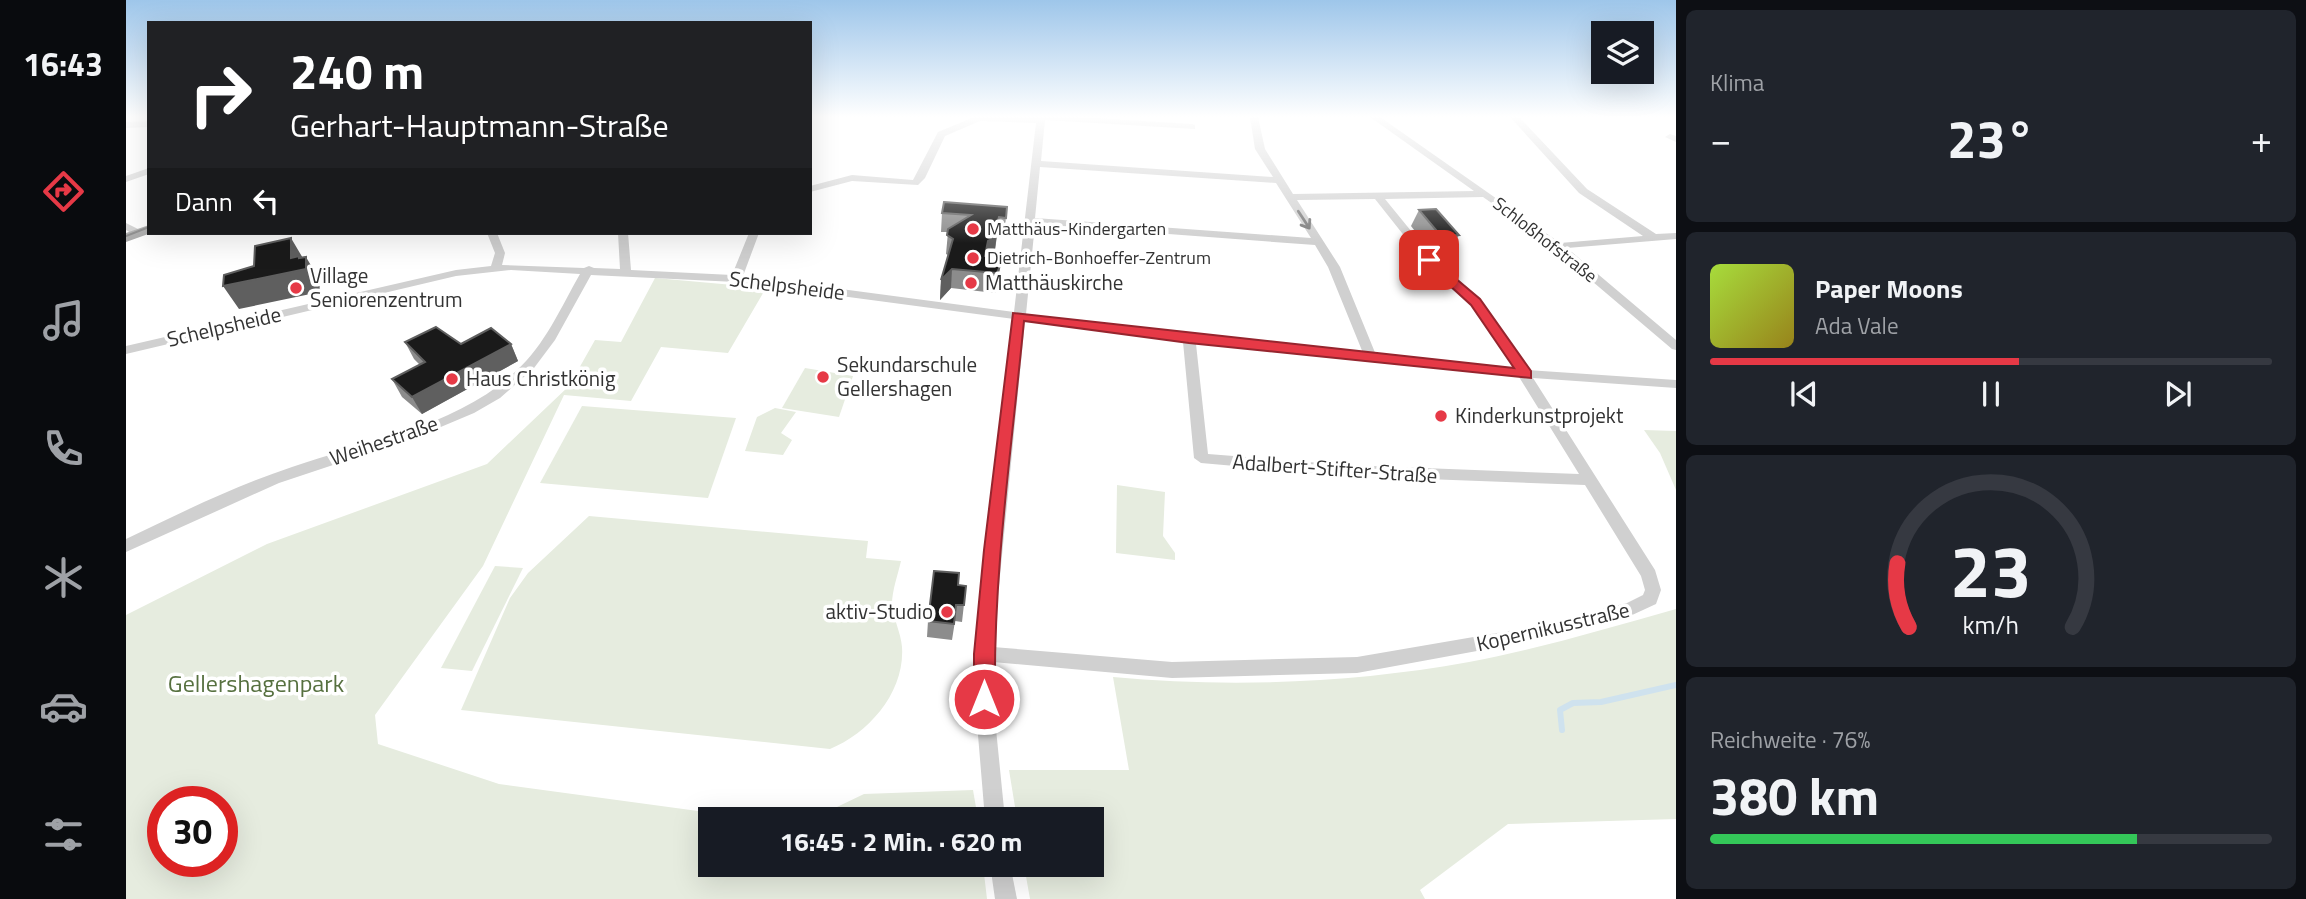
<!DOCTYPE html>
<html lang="de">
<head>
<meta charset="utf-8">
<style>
	:root { --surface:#171b24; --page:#20242c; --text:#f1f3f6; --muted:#9ea1a6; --line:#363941; --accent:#e63946 }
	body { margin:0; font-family:"Titillium Web",sans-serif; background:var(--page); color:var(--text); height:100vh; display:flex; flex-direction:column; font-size:26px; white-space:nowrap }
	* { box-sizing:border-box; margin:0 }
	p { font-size:23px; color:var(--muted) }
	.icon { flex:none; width:38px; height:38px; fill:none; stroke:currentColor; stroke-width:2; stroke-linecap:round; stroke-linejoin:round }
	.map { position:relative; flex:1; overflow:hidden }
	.panel { display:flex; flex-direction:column; gap:10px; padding:10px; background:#0d0f14; width:630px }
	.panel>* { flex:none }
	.top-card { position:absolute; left:21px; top:21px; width:665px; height:214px; border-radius:0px; box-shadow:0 7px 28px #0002; background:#202124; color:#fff; overflow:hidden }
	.fabs { position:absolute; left:1465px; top:21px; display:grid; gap:14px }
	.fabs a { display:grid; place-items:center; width:63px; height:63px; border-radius:0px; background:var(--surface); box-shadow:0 7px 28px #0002; font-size:35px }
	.speed { position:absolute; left:21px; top:786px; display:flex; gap:14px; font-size:35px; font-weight:700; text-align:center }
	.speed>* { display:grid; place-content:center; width:91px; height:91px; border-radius:50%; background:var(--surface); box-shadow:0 7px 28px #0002; line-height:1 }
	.speed .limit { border:10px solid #d22; background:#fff; color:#111 }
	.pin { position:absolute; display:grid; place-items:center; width:60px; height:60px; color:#fff; margin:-30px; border-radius:14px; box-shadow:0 4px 10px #0006 }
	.me { position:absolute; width:77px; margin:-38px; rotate:0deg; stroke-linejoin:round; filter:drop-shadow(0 0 5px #0008) }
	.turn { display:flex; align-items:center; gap:24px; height:147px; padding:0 28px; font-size:32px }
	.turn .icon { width:91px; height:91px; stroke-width:2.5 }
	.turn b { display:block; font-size:49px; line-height:60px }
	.then { display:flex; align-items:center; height:66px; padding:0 28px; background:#0003; gap:14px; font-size:26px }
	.big { font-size:52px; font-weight:700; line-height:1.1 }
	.panel .card { flex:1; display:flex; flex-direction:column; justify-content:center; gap:10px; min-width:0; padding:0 24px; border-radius:10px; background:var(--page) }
	.panel .dial { align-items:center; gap:0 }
	.dial svg { height:182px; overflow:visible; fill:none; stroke:var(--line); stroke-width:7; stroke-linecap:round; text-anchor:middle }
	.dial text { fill:var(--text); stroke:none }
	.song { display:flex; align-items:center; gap:21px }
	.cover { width:84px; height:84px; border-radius:10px; background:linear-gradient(135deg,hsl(80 70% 55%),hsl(50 70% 35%)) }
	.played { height:7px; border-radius:4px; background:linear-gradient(90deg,var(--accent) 55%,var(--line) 55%) }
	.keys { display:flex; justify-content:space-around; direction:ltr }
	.heat { display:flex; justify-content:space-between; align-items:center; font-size:38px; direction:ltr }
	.charge { height:10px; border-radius:5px; background:linear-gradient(90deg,#34c759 76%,var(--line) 0) }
	.trip { position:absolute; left:572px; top:807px; width:406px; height:70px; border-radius:0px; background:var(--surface); box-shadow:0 7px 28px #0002; font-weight:700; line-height:70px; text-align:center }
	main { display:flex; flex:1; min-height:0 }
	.tabs { display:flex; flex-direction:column; width:126px; justify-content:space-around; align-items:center; background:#090b0e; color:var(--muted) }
	.tabs .icon { width:49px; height:49px }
	.tabs .current { color:var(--accent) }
	.tabs b { font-size:32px; color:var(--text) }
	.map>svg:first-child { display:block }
	.green { fill:#e6ecdf; fill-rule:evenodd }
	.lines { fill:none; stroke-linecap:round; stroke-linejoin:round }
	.stream { stroke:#cfe2ee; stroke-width:6 }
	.minor { fill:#d0d0d0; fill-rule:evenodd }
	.major { fill:#ababab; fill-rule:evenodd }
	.tram { stroke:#888; stroke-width:2 }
	.wall { fill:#8c8c8c }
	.shaded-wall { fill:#5f5f5f }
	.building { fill:#1a1a1a; stroke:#5f5f5f; stroke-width:2 }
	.oneway { stroke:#7a7a7a }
	.route { fill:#e63946; stroke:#96252e; stroke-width:2 }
	.poi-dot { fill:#e63946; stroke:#fff; stroke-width:2.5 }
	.labels { text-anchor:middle; stroke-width:7; stroke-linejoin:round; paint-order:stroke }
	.far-poi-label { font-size:18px; fill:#333; stroke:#fff; text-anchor:start }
	.far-street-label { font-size:18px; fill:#333; stroke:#fff }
	.poi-label { font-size:21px; fill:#333; stroke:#fff; text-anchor:start }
	.street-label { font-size:21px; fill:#333; stroke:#fff }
	.near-park-label { font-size:24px; fill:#56703f; stroke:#fff }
</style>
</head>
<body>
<main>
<nav class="tabs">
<b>16:43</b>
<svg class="icon current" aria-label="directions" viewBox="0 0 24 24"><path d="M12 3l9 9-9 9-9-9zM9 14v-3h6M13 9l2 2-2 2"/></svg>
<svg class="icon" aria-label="music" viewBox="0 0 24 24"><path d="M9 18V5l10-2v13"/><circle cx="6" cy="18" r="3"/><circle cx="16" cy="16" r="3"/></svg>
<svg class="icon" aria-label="phone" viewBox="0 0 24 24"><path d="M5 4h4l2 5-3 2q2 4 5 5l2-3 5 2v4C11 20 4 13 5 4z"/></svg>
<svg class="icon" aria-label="climate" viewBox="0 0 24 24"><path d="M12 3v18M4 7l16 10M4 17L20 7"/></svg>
<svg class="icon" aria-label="car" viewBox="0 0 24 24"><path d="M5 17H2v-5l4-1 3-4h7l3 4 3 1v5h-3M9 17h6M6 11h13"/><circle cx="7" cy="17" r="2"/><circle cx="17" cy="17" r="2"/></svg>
<svg class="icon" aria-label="filters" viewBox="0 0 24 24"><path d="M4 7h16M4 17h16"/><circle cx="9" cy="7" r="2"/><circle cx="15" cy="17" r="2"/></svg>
</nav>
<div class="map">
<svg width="1550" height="899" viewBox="0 0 1550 899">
	<rect width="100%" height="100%" fill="#fff"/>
	<g class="green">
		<path d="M529 278 640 288 602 353 535 347 505 401 438 395 357 566 249 715 252 744 373 784 631 819H584V864L857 865 861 899H0V615L141 544 361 464 443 386 469 340 495 342ZM37 802H96V861H37Z"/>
		<polygon points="679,368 727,376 713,417 656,408"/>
		<polygon points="456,406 610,418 582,498 414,483"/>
		<polygon points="649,408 670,412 655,433 666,440 657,455 619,451 631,417"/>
		<polygon points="1518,430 1550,431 1550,490 1534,453"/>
		<polygon points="991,485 1039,492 1037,536 1049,553 1049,560 990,553"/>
		<path d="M463 516 742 541 740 558 775 561C772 574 766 591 766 604 767 618 775 633 776 647 779 692 743 733 704 749L335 710 384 598 402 573Z"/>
		<polygon points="369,566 397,568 346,671 315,668"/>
		<path d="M1550 609V819L1382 824 1294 890 1299 899H904L898 865 966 864V819H891L883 770H1003L987 677C1105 688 1227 683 1343 662 1413 649 1482 628 1550 609Z"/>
		<polygon points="847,790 852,819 686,819 738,794"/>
	</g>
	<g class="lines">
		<polyline class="stream" points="1436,730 1434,710 1447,703 1475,702 1550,685"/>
		<g class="minor">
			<path d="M848 117H953L1066 124 1069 125V129L919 120 915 161 1147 177 1129 149 1124 117H1132L1139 149 1167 194 1348 191 1244 117H1254L1434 243 1517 236 1453 193 1384 117H1393L1461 189 1530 234 1550 233V239L1441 248 1550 340V350L1546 349 1414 237 1357 197 1259 199 1303 253 1335 286 1349 295 1376 330 1401 370 1550 380V388L1407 378 1529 570 1535 590 1530 604 1504 616 1400 642 1231 673 1046 678 867 662V699L879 819H859L849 699V654L888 319 610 282 465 275 429 340 408 368 374 398 348 413 291 437 153 483 0 552V539C54 513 109 486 166 467 241 441 330 427 390 371 419 345 435 307 454 274L385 270 330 276 0 354V346L330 270 365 266 369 253 361 233H371L379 253 376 265 458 268 463 266 468 268 494 269 492 233H502L505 270 606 275 623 233H633L617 276 888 312 910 123 854 121 819 136 799 178 792 185 726 181 684 192V186L726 175 787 180 812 132ZM914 167 1150 183 1185 238 909 218ZM1249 199 1295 257 1327 290 1341 299 1367 335 1388 369 1250 355 1214 267 1171 200ZM909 224 1189 245 1202 267 1237 353 1063 335 900 314ZM899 321 1057 342 1068 458 1075 463 1220 476 1459 485 1515 576 1519 590 1517 595 1501 603 1400 628 1231 657 1046 662 867 647ZM1070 344 1393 377 1453 474 1220 465 1082 454Z"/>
			<polygon points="23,121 23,127 0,128 0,122"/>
			<polygon points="1544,134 1550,136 1550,142 1539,137"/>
			<polygon points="23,168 23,174 0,182 0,176"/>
			<polygon points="0,223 16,231 17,233 16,235 8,235 0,230"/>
			<polygon points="864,864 884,864 891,899 869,899"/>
		</g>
		<polygon class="major" points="23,225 23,233 25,233 0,242 0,233"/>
		<polyline class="tram" points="0,236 23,227"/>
	</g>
	<g class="wall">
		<polygon points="881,207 878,237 871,236 868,257 867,258 874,259 872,286 869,293 825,288 814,300 815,280 822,255 820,254 822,232 815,232 816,213"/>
		<polygon points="1293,210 1333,235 1324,252 1306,253 1285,226"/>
		<polygon points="279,342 385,344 392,361 296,414 276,397 266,379 294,365 288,359"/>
		<polygon points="832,585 840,586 836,622 829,621 826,640 801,637 802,621"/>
	</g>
	<g class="shaded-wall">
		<polygon points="873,217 868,257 860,260 857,276 859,256 862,241 868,234"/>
		<polygon points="165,238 178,260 180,257 193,279 194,292 113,309 97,286 165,258"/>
		<polygon points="874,266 872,286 869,293 871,273"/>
		<polygon points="826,269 825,288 814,300 815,280"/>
		<polygon points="385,344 392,361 296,414 286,397"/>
	</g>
	<g class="building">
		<polygon points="818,202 881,207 880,218 873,217 868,234 870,237 862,241 859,256 874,259 874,266 871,273 826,269 815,280 827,239 821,235 822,229 845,215 816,213"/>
		<polygon points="1310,209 1333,235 1315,236 1293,210"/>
		<polygon points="165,238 165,258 173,256 173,258 180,257 180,269 97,286 98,275 128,266 129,246"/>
		<polygon points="310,327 335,344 365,328 385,344 286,397 266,379 299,362 279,342"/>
		<polygon points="808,571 833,573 832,585 840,586 838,605 830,605 828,624 802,621"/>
	</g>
	<defs><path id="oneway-shaft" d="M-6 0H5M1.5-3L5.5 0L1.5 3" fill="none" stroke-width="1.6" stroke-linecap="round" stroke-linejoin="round" transform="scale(1.75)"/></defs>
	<use class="oneway" href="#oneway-shaft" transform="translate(1178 220) rotate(57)"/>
	<linearGradient id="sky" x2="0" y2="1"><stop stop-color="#9ec6ea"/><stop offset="0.48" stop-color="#fff"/><stop offset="1" stop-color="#fff" stop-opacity="0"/></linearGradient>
	<rect width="1550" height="243" fill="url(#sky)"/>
	<path class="route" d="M1303 256 1354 299 1405 371V378L1063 343 898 321C886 446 867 573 869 699L866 706 858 709 851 706 848 699V654L858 550 887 313 1388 368 1345 305 1299 263V257Z"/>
	<g class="poi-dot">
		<circle cx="847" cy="229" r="7"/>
		<circle cx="847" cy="258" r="7"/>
		<circle cx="845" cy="283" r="7"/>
		<circle cx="170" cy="288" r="7"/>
		<circle cx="697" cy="377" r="7"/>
		<circle cx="326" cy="379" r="7"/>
		<circle cx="1315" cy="416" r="7"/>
		<circle cx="821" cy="612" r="7"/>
	</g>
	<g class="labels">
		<g class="far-poi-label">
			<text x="861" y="235">Matthäus-Kindergarten</text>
			<text x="861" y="264">Dietrich-Bonhoeffer-Zentrum</text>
		</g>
		<g class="far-street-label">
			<text transform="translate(1419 240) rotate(38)" y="6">Schloßhofstraße</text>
		</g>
		<g class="poi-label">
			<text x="184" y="283">Village<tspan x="184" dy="24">Seniorenzentrum</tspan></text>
			<text x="859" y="290">Matthäuskirche</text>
			<text x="711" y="372">Sekundarschule<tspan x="711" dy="24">Gellershagen</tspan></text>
			<text x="340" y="386">Haus Christkönig</text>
			<text x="1329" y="423">Kinderkunstprojekt</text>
			<text x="807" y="619" text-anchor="end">aktiv-Studio</text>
		</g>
		<g class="street-label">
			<text transform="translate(661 286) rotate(7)" y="7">Schelpsheide</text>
			<text transform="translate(98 327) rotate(-13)" y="7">Schelpsheide</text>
			<text transform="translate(258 441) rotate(-19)" y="7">Weihestraße</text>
			<text transform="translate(1209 469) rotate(4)" y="7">Adalbert-Stifter-Straße</text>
			<text transform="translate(1427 627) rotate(-13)" y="7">Kopernikusstraße</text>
		</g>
		<g class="near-park-label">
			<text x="130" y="692">Gellershagenpark</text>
		</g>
	</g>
</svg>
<div class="fabs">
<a><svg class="icon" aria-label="layers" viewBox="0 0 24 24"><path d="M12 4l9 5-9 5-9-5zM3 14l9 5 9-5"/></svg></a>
</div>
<div class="speed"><div class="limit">30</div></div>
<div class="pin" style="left:1303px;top:260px;background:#d93025"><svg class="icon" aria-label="arrive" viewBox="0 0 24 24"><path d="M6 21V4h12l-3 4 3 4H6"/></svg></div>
<svg class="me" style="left:858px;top:699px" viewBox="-20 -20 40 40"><circle r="17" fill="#e63946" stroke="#fff" stroke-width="3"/><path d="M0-11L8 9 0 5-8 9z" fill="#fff"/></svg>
<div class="trip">16:45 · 2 Min. · 620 m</div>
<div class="top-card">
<div class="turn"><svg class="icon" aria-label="right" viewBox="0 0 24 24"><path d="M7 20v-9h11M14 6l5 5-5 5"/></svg><div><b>240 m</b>Gerhart-Hauptmann-Straße</div></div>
<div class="then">Dann<svg class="icon" aria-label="left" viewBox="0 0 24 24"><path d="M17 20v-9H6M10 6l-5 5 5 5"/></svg></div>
</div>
</div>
<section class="panel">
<div class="card"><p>Klima</p>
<div class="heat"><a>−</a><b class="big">23°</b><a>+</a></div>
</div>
<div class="card">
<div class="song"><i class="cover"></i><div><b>Paper Moons</b><p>Ada Vale</p></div></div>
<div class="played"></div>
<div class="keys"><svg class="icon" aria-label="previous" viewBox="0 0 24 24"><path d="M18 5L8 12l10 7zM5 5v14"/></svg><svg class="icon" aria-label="pause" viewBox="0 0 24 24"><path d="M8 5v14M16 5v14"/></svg><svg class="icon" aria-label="next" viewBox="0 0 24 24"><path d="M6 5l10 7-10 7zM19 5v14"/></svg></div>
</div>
<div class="card dial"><svg viewBox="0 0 100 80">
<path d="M14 69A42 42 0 1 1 86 69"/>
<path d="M14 69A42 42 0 0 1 9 41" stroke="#e63946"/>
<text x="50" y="56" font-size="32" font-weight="700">23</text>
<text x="50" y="72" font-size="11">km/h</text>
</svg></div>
<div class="card"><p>Reichweite · 76%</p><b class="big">380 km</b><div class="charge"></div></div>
</section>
</main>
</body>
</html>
